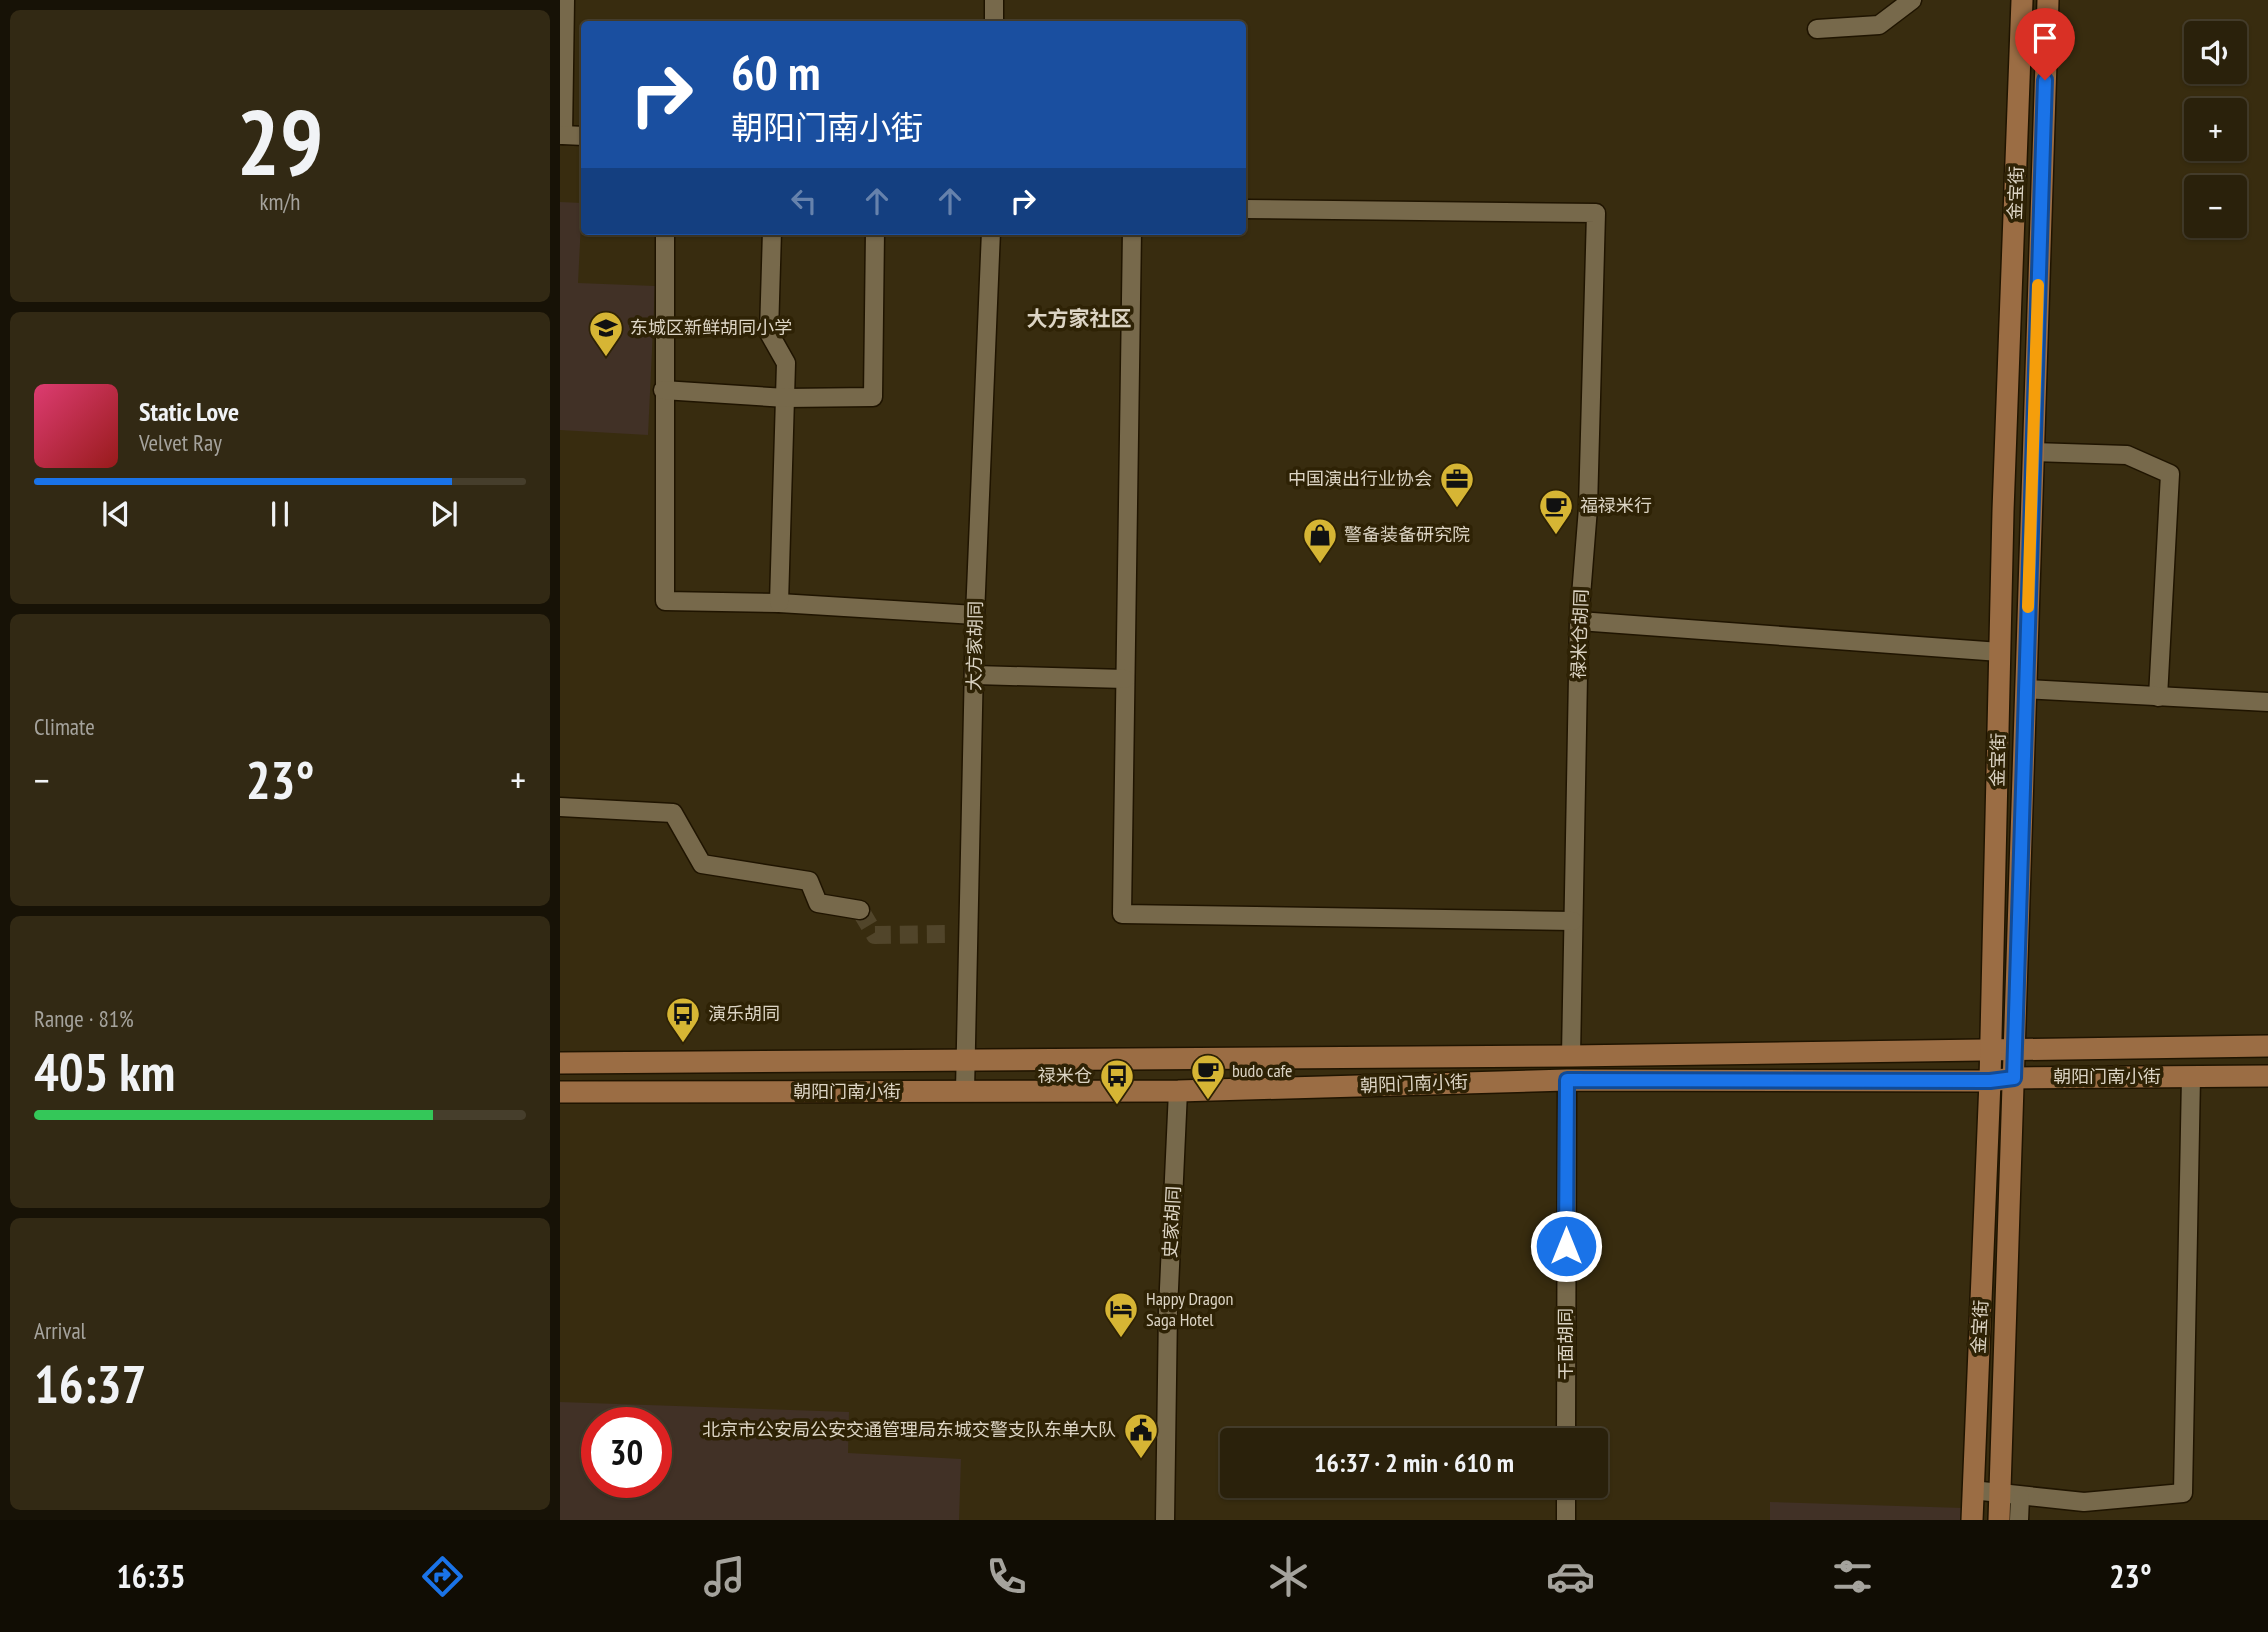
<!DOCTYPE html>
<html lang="en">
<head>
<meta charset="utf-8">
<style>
	:root { --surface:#2a210b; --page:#322914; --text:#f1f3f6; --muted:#a5a39d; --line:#463e2c; --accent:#1a73e8 }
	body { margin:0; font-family:"PT Sans Narrow","Noto Sans SC",sans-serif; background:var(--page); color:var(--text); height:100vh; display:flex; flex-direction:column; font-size:26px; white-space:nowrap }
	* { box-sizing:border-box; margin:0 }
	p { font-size:23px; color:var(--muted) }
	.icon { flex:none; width:38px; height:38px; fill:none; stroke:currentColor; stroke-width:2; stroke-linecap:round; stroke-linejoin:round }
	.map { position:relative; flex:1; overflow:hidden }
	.sheet { display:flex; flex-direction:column; gap:10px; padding:10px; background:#171206; width:560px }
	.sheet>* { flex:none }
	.top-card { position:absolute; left:21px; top:21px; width:665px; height:214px; border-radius:7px; box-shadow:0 2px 5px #0004,0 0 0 2px var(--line); background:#1a4fa0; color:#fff; overflow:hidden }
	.controls { position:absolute; left:1624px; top:21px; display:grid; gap:14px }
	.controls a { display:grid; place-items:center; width:63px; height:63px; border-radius:7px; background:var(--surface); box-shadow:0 2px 5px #0004,0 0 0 2px var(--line); font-size:35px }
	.speed { position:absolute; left:21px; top:1407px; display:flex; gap:14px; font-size:35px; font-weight:700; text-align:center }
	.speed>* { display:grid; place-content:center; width:91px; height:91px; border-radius:50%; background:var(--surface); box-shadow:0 2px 5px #0004,0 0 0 2px var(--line); line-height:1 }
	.speed .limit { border:10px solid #d22; background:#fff; color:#111 }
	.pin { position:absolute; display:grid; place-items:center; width:60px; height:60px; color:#fff; margin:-72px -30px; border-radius:50% 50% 50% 0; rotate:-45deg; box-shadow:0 0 7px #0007 }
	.pin .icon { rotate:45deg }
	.me { position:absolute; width:77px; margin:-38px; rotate:0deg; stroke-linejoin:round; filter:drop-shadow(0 0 5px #0008) }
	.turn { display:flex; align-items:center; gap:24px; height:147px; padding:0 35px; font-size:32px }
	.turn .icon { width:91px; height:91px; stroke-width:2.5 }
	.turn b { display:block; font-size:49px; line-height:60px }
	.lanes { display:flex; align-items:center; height:66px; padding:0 35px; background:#0003; justify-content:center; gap:35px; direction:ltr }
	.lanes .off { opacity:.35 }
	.big { font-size:52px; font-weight:800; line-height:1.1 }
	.sheet .card { flex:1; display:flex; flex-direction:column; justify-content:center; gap:10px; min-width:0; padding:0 24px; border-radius:10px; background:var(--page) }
	.sheet .dial { align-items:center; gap:0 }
	.dial b { font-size:91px; line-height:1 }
	.song { display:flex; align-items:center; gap:21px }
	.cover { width:84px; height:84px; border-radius:10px; background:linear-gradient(135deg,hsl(340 70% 55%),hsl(0 70% 35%)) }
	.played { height:7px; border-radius:4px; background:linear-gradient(90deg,var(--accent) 85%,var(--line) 85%) }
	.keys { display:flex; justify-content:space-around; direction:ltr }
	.heat { display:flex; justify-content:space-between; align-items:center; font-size:38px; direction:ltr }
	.charge { height:10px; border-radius:5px; background:linear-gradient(90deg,#34c759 81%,var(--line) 0) }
	.trip { position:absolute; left:660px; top:1428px; width:388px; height:70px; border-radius:7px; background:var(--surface); box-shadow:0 2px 5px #0004,0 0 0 2px var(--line); font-weight:800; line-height:70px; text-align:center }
	.menu { display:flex; height:112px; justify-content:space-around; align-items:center; background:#110d04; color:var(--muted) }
	.menu .icon { width:49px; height:49px }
	.menu .on { color:var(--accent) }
	.menu b { font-size:32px; color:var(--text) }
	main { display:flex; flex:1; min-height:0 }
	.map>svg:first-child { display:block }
	.education { fill:#413126; fill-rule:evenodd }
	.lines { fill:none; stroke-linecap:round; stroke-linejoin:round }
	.street-tunnel { stroke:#51452a; stroke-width:18; stroke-dasharray:18 9; stroke-linecap:butt }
	.street-casing { stroke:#1f1400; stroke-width:21 }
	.secondary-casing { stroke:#1f1400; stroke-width:24 }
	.street { stroke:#77694b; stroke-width:18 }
	.secondary { stroke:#9b6d44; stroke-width:21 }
	.route-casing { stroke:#114b97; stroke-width:18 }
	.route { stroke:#1a73e8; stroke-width:12 }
	.slow { stroke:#f59e0b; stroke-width:12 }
	.labels { text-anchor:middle; stroke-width:7; stroke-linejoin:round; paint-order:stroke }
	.street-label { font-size:18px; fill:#dcd4c4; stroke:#2e2205 }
	.poi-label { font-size:18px; fill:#dcd4c4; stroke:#2e2205; text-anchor:start }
	.quarter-label { font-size:21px; font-weight:bold; fill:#dcd4c4; stroke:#2e2205 }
</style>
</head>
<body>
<main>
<section class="sheet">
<div class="card dial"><b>29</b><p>km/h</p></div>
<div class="card">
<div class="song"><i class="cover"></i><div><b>Static Love</b><p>Velvet Ray</p></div></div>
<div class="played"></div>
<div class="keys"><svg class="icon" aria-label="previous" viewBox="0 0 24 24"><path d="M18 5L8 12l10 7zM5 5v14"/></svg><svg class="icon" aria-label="pause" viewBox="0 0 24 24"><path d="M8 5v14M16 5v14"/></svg><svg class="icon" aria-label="next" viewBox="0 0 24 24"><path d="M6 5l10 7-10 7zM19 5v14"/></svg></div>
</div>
<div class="card"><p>Climate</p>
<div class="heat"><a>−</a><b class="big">23°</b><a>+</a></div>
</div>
<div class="card"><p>Range · 81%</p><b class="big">405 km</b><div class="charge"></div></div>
<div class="card"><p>Arrival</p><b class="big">16:37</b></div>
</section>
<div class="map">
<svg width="1708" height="1520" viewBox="0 0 1708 1520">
	<rect width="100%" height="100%" fill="#382c0f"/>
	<g class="education">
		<polygon points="0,202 22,203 18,283 95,286 88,435 0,430"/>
		<path d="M0 1402 289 1412 288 1453 401 1459 399 1520H0ZM37 1423H96V1482H37Z"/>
		<polygon points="1210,1502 1403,1508 1403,1520 1210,1520"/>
	</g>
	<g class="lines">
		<polyline class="street-tunnel" points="300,910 315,935 393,934"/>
		<g class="street-casing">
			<g id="street">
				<polyline points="434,24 434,0"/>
				<polyline points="1257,29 1319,25 1352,0"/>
				<polyline points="0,135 3,135 5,0"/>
				<polyline points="3,135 24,136"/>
				<polyline points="682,209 1036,213 1028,508 1019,621 1011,1056"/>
				<polyline points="105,231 105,601 219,603 415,615"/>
				<polyline points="212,231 209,333 226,363 219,603"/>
				<polyline points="572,231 562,914 1013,921"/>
				<polyline points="103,390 226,398 313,397 315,231"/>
				<polyline points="1473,452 1567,455 1610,474 1598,697"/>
				<polyline points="1019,621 1440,652"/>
				<polyline points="415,675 565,679"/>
				<polyline points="1465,689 1708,702"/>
				<polyline points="0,807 113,813 142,864 249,881 258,903 300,910"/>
				<polyline points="405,1091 415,615 431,231"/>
				<polyline points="1006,1440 1007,1080"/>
				<polyline points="1412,1490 1524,1502 1623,1493 1631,1077"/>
				<polyline points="605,1520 608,1310 618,1091"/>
				<polyline points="1006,1520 1006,1486"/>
				<polyline points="1459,1520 1460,1497"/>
			</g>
		</g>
		<g class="secondary-casing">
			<g id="secondary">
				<polyline points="0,1063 1011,1056 1708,1046"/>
				<polyline points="0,1092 618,1091 1007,1080 1430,1081 1454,1078 1708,1076"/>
				<polyline points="1412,1520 1430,1081 1443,511 1462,0"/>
				<polyline points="1439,1520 1488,0"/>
			</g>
		</g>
		<use href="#street" class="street"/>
		<use href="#secondary" class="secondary"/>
	</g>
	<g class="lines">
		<g class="route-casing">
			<polyline id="route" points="1006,1246 1007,1080 1430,1081 1454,1078 1485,80"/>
		</g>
		<use href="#route" class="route"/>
		<polyline class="slow" points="1468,607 1478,285"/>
	</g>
	<defs>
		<g id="school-pin" transform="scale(1.75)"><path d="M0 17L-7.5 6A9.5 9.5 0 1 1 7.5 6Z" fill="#d6b534" stroke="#2e2205"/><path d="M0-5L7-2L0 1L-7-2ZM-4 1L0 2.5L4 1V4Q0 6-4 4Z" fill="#111"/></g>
		<g id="office-pin" transform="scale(1.75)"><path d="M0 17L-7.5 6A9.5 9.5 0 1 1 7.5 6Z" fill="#d6b534" stroke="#2e2205"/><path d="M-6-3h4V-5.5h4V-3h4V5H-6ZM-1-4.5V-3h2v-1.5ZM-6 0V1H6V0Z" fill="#111"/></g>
		<g id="cafe-pin" transform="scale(1.75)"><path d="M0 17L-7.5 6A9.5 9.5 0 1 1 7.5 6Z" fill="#d6b534" stroke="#2e2205"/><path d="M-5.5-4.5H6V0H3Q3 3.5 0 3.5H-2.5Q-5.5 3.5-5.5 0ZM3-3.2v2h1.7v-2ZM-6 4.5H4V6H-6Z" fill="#111"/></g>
		<g id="shop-pin" transform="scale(1.75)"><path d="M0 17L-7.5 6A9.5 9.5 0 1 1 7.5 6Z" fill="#d6b534" stroke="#2e2205"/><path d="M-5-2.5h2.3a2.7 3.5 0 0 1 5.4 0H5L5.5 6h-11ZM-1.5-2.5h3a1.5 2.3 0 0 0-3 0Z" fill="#111"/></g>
		<g id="bus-pin" transform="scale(1.75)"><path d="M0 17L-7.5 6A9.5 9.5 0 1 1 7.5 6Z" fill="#d6b534" stroke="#2e2205"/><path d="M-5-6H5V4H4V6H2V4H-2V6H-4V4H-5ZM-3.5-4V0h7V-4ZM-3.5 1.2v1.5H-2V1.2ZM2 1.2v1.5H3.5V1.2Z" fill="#111"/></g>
		<g id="hotel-pin" transform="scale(1.75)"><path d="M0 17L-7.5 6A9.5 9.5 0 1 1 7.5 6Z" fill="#d6b534" stroke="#2e2205"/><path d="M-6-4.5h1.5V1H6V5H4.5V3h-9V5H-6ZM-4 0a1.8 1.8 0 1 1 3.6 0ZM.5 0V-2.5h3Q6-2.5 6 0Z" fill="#111"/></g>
		<g id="civic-pin" transform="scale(1.75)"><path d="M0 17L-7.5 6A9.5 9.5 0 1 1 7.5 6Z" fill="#d6b534" stroke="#2e2205"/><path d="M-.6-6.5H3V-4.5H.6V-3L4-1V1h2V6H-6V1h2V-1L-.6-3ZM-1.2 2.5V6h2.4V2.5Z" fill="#111"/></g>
	</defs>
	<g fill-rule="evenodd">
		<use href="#school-pin" x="46" y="328"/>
		<use href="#office-pin" x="897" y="479"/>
		<use href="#cafe-pin" x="996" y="506"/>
		<use href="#shop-pin" x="760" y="535"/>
		<use href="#bus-pin" x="123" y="1014"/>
		<use href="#cafe-pin" x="648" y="1071"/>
		<use href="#bus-pin" x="557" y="1076"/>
		<use href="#hotel-pin" x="561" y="1309"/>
		<use href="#civic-pin" x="581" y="1430"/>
	</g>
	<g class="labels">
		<g class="street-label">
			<text transform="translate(1456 193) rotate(-88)" y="6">金宝街</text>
			<text transform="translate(1020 634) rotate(-88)" y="6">禄米仓胡同</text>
			<text transform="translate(415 646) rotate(-89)" y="6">大方家胡同</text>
			<text transform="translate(1438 760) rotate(-89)" y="6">金宝街</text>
			<text x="1547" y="1083">朝阳门南小街</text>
			<text transform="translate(854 1084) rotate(-2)" y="6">朝阳门南小街</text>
			<text x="287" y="1098">朝阳门南小街</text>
			<text transform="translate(612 1222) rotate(-87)" y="6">史家胡同</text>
			<text transform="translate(1420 1327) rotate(-87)" y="6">金宝街</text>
			<text transform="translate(1006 1344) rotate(-90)" y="6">干面胡同</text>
		</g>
		<g class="poi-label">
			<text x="70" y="334">东城区新鲜胡同小学</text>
			<text x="872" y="485" text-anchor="end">中国演出行业协会</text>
			<text x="1020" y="512">福禄米行</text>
			<text x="784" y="541">警备装备研究院</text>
			<text x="148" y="1020">演乐胡同</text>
			<text x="672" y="1077">budo cafe</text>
			<text x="532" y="1082" text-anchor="end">禄米仓</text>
			<text x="586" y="1305">Happy Dragon<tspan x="586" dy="21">Saga Hotel</tspan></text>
			<text x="556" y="1436" text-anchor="end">北京市公安局公安交通管理局东城交警支队东单大队</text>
		</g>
		<g class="quarter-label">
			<text x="519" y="326">大方家社区</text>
		</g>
	</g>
</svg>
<div class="controls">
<a><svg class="icon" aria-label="sound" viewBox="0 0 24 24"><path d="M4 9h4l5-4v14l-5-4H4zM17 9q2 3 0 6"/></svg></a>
<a>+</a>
<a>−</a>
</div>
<div class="speed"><div class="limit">30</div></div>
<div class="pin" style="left:1485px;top:80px;background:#d93025"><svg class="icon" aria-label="arrive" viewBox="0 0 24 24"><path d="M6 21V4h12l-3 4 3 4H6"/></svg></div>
<svg class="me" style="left:1006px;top:1246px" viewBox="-20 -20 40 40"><circle r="17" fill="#1a73e8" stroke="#fff" stroke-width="3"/><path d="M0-11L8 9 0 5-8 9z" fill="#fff"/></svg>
<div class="trip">16:37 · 2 min · 610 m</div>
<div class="top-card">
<div class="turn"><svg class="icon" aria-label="right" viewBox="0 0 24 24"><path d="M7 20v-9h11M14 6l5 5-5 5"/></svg><div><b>60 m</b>朝阳门南小街</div></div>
<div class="lanes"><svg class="icon off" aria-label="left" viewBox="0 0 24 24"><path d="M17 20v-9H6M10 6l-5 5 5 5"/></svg><svg class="icon off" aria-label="ahead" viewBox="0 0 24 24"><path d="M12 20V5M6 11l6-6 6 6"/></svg><svg class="icon off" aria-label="ahead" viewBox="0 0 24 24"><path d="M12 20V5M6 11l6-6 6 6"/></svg><svg class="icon" aria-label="right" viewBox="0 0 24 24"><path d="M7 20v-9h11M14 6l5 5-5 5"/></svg></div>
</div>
</div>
</main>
<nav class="menu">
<b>16:35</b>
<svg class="icon on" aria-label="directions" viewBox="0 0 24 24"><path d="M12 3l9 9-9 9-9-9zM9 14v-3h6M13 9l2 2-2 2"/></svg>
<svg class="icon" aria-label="music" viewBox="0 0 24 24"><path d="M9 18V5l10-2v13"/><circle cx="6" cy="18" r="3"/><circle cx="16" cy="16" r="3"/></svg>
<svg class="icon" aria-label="phone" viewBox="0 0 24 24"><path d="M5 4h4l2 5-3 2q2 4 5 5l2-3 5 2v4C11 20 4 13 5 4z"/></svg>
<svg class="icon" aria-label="climate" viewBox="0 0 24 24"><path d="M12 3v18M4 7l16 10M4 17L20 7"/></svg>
<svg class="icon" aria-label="car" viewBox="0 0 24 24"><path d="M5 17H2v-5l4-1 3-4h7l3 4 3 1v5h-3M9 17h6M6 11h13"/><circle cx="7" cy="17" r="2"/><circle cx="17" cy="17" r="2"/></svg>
<svg class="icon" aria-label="filters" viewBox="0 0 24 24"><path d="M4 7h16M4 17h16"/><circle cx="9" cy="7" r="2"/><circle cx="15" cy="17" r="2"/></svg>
<b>23°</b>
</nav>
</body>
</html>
